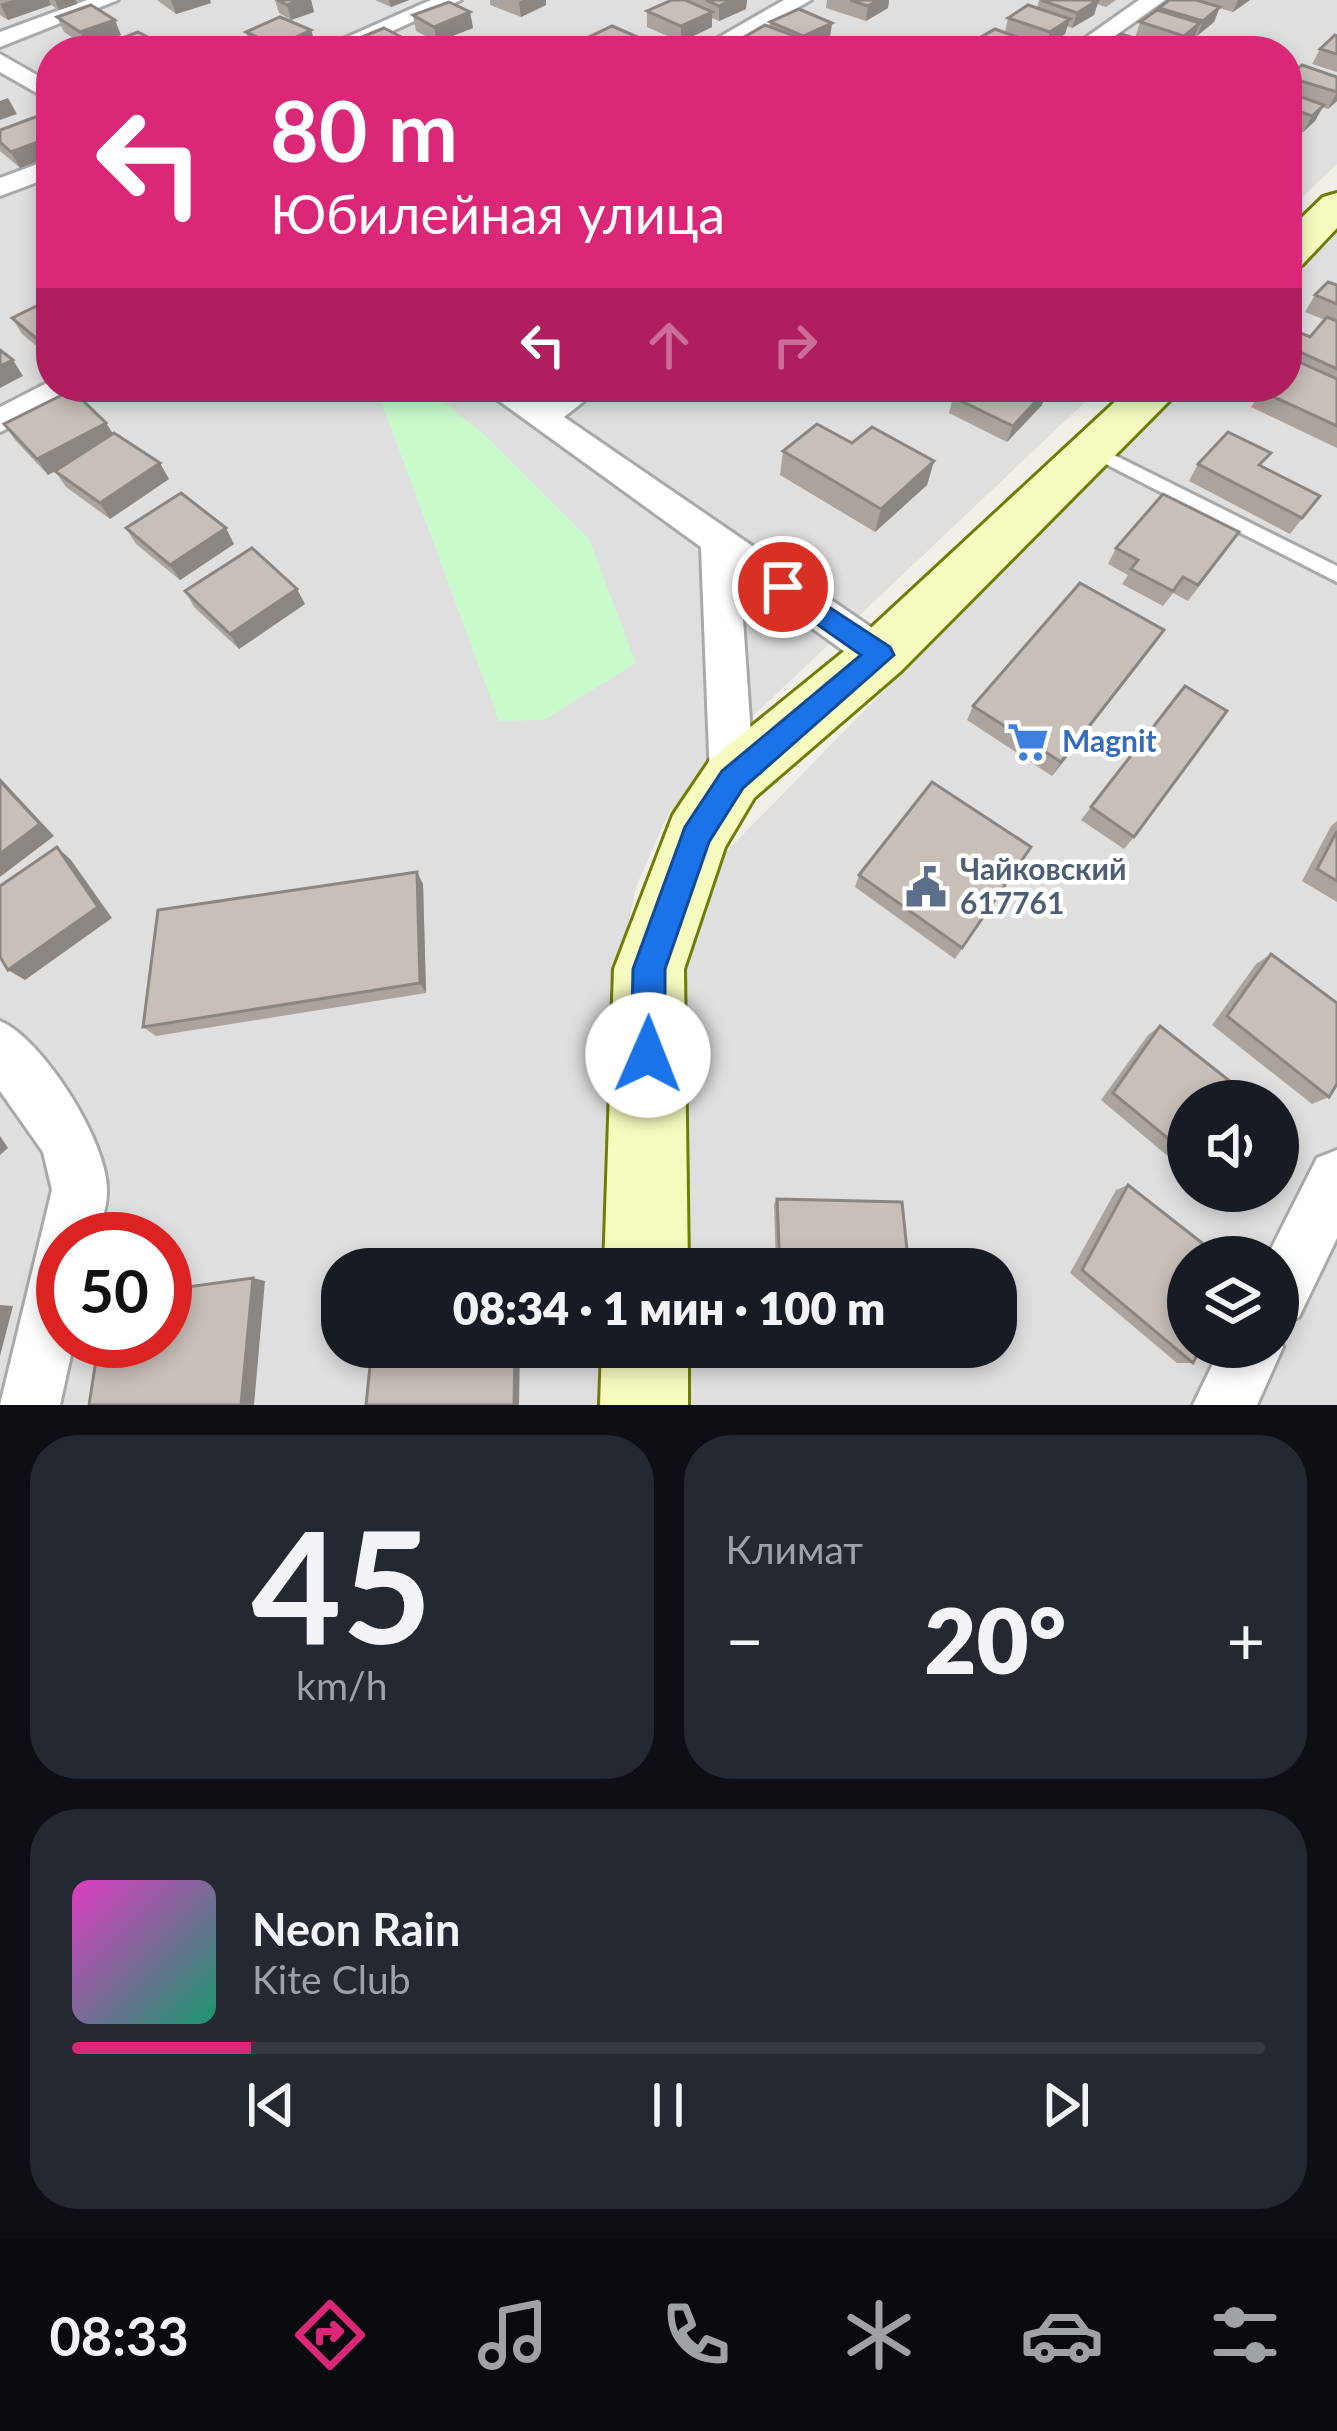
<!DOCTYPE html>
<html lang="ru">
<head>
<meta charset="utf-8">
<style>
	:root { --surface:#171b24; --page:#242831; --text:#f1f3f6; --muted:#9ea1a6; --line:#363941; --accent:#db2777 }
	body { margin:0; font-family:Lato,sans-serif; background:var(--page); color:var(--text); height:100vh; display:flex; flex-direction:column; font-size:45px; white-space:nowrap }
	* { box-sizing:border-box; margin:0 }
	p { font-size:39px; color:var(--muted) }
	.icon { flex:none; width:66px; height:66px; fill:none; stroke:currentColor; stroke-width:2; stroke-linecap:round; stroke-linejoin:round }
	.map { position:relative; height:1405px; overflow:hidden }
	.panel { display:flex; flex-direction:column; gap:30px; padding:30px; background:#0d0f14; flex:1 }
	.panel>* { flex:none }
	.guide { position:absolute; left:36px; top:36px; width:1266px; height:366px; border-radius:48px; box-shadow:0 6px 18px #0003; background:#db2777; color:#fff; overflow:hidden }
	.tools { position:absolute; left:1167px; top:1080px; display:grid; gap:24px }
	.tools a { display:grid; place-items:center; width:132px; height:132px; border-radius:50%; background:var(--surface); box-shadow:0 6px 18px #0003; font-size:60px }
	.speed { position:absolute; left:36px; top:1212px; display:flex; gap:24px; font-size:60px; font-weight:700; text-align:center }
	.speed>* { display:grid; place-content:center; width:156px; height:156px; border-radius:50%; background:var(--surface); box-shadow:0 6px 18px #0003; line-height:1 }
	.speed .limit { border:18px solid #d22; background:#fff; color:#111 }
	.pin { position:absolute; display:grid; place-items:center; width:102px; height:102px; color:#fff; margin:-51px; border:6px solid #fff; border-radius:50%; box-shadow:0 3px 12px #0007 }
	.me { position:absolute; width:132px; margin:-66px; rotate:1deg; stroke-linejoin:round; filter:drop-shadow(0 0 9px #0008) }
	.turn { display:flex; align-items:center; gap:42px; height:252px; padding:0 36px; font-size:54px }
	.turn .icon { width:156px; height:156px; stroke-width:2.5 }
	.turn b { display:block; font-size:84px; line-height:102px }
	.lanes { display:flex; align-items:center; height:114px; padding:0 36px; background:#0003; justify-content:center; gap:60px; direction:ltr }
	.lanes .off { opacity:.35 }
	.big { font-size:90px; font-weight:800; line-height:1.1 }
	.panel .tile { flex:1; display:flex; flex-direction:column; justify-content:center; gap:18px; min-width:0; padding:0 42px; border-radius:48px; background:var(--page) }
	.panel .dial { align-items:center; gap:0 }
	.dial b { font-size:156px; line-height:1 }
	.song { display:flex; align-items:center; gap:36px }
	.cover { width:144px; height:144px; border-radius:18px; background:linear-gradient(135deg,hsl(310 70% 55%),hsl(160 70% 35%)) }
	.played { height:12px; border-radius:6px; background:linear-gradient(90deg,var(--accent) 15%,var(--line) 15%) }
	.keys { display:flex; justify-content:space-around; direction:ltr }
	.heat { display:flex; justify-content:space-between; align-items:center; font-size:66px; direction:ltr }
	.panel .tiles { flex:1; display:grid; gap:30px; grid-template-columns:1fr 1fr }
	.tile:last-child { grid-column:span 2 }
	.trip { position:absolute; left:321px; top:1248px; width:696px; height:120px; border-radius:48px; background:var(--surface); box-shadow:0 6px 18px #0003; font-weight:800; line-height:120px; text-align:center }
	.dock { display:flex; height:192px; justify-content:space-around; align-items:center; background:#090b0e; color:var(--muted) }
	.dock .icon { width:84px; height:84px }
	.dock .on { color:var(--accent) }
	.dock b { font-size:54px; color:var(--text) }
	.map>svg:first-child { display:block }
	.residential { fill:#e0dfdf; fill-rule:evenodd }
	.park { fill:#c8facc }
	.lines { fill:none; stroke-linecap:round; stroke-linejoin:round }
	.lane-casing { stroke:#a9a9a9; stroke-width:6 }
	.street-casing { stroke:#a9a9a9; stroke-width:6 }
	.secondary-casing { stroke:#707d05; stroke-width:6 }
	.lane { fill:#fff; fill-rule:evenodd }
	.street { fill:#fff; fill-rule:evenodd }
	.secondary { fill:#f7fabf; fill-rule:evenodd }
	.wall { fill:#aba49e }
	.shaded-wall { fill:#8b8681 }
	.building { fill:#c7bfb8; stroke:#8b8681; stroke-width:3 }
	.route { fill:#1a73e8; stroke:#114b97; stroke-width:3 }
	.labels { text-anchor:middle; stroke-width:9; stroke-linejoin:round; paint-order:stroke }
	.shop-label { font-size:30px; font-weight:bold; fill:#366cbe; stroke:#fff; text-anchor:start }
	.service-label { font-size:30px; font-weight:bold; fill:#4e5e75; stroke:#fff; text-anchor:start }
</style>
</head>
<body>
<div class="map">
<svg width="1337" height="1405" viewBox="0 0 1337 1405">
	<rect width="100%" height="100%" fill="#f2efe9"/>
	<g class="residential">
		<path d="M0 0H1337V164L1287 212V51H51V387H1101L755 714 668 814 636 887 613 994 608 1269H342V1347H606L605 1405H0ZM63 1239H165V1341H63Z"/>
		<path d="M1337 226V1405H685L684 1347H996V1269H682L676 1005 693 924 722 856 1181 387H1287V278ZM1188 1101H1278V1191H1188ZM1188 1257H1278V1347H1188Z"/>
	</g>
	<polygon class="park" points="376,387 426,387 489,439 589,539 636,663 544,720 499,721"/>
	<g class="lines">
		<g class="lane-casing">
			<polygon id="lane" points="1096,446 1337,566 1337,582 1090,456 1087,452"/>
		</g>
		<g class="street-casing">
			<g id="street">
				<polygon points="87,0 118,0 0,47 0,32"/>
				<polygon points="431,0 461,0 348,51 316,51"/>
				<polygon points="784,0 811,0 724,51 695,51"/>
				<polygon points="1139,0 1165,0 1094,51 1067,51"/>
				<polygon points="0,54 51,83 51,101 0,72"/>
				<polygon points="51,159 51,177 0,196 0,178"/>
				<polygon points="51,381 51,387 83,387 78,395 0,432 0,407"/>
				<polygon points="480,387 520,387 540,401 562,387 602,387 564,417 894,643 900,655 894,667 880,671 866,667 740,576 754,779 748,793 732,798 716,793 710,779 701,547"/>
				<path d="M0 1021C43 1039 110 1145 107 1193 107 1208 100 1224 97 1239H63V1341H74L60 1405H0L52 1190 43 1152 0 1091Z"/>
				<polygon points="1337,1150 1337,1238 1299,1317 1278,1325 1278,1257 1267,1257 1317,1158"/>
				<polygon points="1278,1334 1283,1347 1257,1405 1193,1405 1221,1347 1278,1347"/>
			</g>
		</g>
		<g class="secondary-casing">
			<g id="secondary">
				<polygon points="1337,193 1337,228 1302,265 1287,269 1287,232 1323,197"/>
				<polygon points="1131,387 1183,387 901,671 754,798 725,847 684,969 688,1269 604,1269 614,969 673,815 710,760 859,639"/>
				<polygon points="602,1347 688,1347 688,1405 600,1405"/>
			</g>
		</g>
		<use href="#lane" class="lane"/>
		<use href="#street" class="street"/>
		<use href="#secondary" class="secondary"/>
	</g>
	<g class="wall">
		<polygon points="0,0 76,0 77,4 59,10 51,5 8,20 0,15"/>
		<polygon points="157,0 210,0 211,3 176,14"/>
		<polygon points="275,0 311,0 314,12 291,20 279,13"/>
		<polygon points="375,0 409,0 391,7"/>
		<polygon points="490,0 546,0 546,5 521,17 490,5"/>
		<polygon points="689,0 747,0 746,9 719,21 712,18 712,27 681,42 647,27 647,11 689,2"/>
		<polygon points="827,0 889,0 888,8 866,21 826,8"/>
		<polygon points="1039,0 1116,0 1106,7 1097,4 1094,15 1072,28 1067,26 1065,34 1045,48 1035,44 1034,51 968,51 969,44 1005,32 1008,18 1037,8"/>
		<polygon points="1169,0 1250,0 1233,12 1219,8 1214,22 1178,51 1135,38 1140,22 1158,10"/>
		<polygon points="470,12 473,28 437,42 416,31 413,15"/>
		<polygon points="57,17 121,35 87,47 64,32"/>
		<polygon points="770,22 830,38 804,51 740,51 741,39 770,27"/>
		<polygon points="311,30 316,46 304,51 258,51 251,48 246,32"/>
		<polygon points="1337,36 1337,72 1312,64 1320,49"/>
		<polygon points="585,39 647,51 561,51 586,45"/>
		<polygon points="350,42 413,43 415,51 352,51"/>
		<polygon points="1288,77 1337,77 1337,101 1328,109 1322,107 1315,121 1303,132 1287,126"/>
		<polygon points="51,126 51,156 20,168 0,151 0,130"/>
		<polygon points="1337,285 1337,448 1251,407 1261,391 1287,387 1287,327 1310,337 1325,320 1305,312 1315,295"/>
		<polygon points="51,299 51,358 22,334 12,318"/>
		<polygon points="953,397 1042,405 1007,442 949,413"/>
		<polygon points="106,423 113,434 169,479 110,519 66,487 55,471 48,475 15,440 4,424"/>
		<polygon points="852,443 934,461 927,485 875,532 780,475 783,451"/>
		<polygon points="1198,464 1262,467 1320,496 1290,534 1189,481"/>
		<polygon points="126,528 234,544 180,580 136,544"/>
		<polygon points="1116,548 1228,548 1188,601 1173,593 1163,606 1122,584 1128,575 1108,564"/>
		<polygon points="185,591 305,604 239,649 194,607"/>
		<polygon points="1154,645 1052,776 967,720 973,706"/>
		<polygon points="1185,686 1134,837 1124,849 1081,820"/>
		<polygon points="1337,821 1337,902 1302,881 1331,826"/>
		<polygon points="1031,847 955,959 855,887 859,875"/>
		<polygon points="423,884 426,993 156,1036 143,1027"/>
		<polygon points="1271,954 1329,1097 1312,1104 1212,1025 1256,964"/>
		<polygon points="1160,1026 1188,1101 1188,1173 1101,1100 1148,1035"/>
		<polygon points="1128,1185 1193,1363 1177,1363 1070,1273 1116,1190"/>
		<polygon points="777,1199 909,1269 776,1269 774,1204"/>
	</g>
	<g class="shaded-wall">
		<polygon points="13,0 49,0 51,5 8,20 0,4"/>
		<polygon points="55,0 76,0 77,4 59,10"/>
		<polygon points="171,0 210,0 211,3 176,14"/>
		<polygon points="301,0 311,0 314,12 291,20 287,5"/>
		<polygon points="389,0 409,0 391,7"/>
		<polygon points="523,0 546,0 546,5 521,17 519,2"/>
		<polygon points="732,0 747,0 746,9 719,21 719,6"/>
		<polygon points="878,0 889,0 888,8 866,21 868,6"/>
		<polygon points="1099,0 1094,15 1072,28 1077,13"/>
		<polygon points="1238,0 1250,0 1233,12"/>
		<polygon points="1220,7 1214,22 1197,36 1203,21"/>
		<polygon points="470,12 473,28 437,42 434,27"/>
		<polygon points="712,12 712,27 681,42 681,26"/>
		<polygon points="1070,19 1065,34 1045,48 1050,32"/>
		<polygon points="115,20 121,35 87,47 80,32"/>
		<polygon points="832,23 830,38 804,51 783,51 803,39 803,36"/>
		<polygon points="1200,23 1194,38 1178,51 1184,36"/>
		<polygon points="311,30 316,46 304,51 278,51 277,46"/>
		<polygon points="647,41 647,51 627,51"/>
		<polygon points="413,43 415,51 394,51"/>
		<polygon points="1337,92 1337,101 1328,109"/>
		<polygon points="8,98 17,114 0,120 0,101"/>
		<polygon points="1324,105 1315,121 1303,132 1312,116"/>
		<polygon points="51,137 51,156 20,168 11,152"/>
		<polygon points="51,339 51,357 42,343"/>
		<polygon points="13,360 23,376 0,388 0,366"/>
		<polygon points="1048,388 1042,405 1007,442 1013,426"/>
		<polygon points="106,423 116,439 48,475 37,459"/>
		<polygon points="934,461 927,485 875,532 881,509"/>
		<polygon points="160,463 169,479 110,519 100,503"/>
		<polygon points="226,528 234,544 180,580 170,565"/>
		<polygon points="297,589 305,604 239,649 230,634"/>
		<polygon points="1164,630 1154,645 1052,776 1061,762"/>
		<polygon points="0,778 54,836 0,877"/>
		<polygon points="57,847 71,860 112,918 25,980 8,970"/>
		<polygon points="417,872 423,884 426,993 420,983"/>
		<polygon points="0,1136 8,1148 0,1155"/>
		<polygon points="253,1278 265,1281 254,1405 241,1405"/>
		<polygon points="0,1305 13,1306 0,1356"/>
		<polygon points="515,1347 520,1347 519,1405 514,1405"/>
	</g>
	<g class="building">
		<polygon points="278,0 301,0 287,5"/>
		<polygon points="672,0 685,0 712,12 681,26 647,11"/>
		<polygon points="706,0 732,0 719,6"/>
		<polygon points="850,0 878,0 868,6"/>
		<polygon points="1041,0 1098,0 1077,13"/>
		<polygon points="1169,0 1196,0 1220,7 1203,21 1159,8"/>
		<polygon points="449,2 470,12 434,27 413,15"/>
		<polygon points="91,5 115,20 80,32 57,17"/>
		<polygon points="1028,5 1070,19 1050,32 1008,18"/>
		<polygon points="799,9 832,23 803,36 770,22"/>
		<polygon points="1157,10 1200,23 1184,36 1140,22"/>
		<polygon points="280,17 311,30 277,46 246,32"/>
		<polygon points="765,25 803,39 783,51 773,51 741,39"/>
		<polygon points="612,26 647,41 627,51 613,51 585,39"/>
		<polygon points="384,28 413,43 394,51 367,51 350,42"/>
		<polygon points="995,29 1036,44 1024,51 989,51 969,44"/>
		<polygon points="138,32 167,47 157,51 108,51 100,47"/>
		<polygon points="1121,34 1166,48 1163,51 1110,51 1102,49"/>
		<polygon points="1335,35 1337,36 1337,54 1320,49"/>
		<polygon points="580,42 599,51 561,51"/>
		<polygon points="1302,65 1337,77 1337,92 1288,77"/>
		<polygon points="1287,92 1324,105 1312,116 1287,107"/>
		<polygon points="38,116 51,126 51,137 11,152 0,142 0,130"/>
		<polygon points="1328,282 1337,285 1337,304 1315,295"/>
		<polygon points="51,299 51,339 42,343 12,318"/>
		<polygon points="1327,317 1337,321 1337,369 1287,346 1287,327 1310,337"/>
		<polygon points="0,350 13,360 0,366"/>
		<polygon points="1290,358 1337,379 1337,426 1261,391 1264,387 1287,387 1287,361"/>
		<polygon points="963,387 1046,387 1048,388 1013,426 953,397"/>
		<polygon points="72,390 106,423 37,459 4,424"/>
		<polygon points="817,424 852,443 872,427 934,461 881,509 783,451"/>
		<polygon points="1228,432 1271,453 1259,465 1320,496 1302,518 1198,464"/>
		<polygon points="114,433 160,463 100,503 55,471"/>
		<polygon points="181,493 226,528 170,565 126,528"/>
		<polygon points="1163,494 1239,532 1198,585 1183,577 1173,591 1131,569 1138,560 1116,548"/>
		<polygon points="252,548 297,589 230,634 185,591"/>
		<polygon points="1080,583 1164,630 1061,762 973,706"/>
		<polygon points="1185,686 1227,711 1134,837 1091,807"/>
		<polygon points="0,781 40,824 0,854"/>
		<polygon points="932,782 1031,847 962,948 859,875"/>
		<polygon points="1337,831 1337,881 1317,869"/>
		<polygon points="57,847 98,907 8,970 0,957 0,886"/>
		<polygon points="417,872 420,983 143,1027 158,910"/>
		<polygon points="1271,954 1337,1003 1337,1084 1329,1097 1227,1016"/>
		<polygon points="1160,1026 1255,1101 1188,1101 1188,1155 1113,1093"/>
		<polygon points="1128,1185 1220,1257 1188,1257 1188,1347 1201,1347 1193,1363 1082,1270"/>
		<polygon points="777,1199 902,1202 909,1269 780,1269"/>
		<polygon points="253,1278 241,1405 89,1405 99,1341 165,1341 165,1290"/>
		<polygon points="372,1347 515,1347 514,1405 366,1405"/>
	</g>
	<polygon class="route" points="783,577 890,647 894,655 743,788 709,842 665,969 665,1055 660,1067 648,1072 636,1067 631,1055 633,969 685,827 722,771 861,655 774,594 771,587 774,580"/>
	<defs>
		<g id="supermarket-bare" transform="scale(3.24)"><path d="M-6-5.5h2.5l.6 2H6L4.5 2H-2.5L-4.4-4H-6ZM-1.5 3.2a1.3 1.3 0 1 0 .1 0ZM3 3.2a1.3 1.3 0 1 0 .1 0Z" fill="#3f7fe0" stroke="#fff" stroke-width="2.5" paint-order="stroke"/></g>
		<g id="civic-bare" transform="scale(3.24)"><path d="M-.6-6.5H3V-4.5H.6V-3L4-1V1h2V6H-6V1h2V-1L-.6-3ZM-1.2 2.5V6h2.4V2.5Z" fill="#5c6f8a" stroke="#fff" stroke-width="2.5" paint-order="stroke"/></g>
	</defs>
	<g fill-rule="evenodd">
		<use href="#supermarket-bare" x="1028" y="742"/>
		<use href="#civic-bare" x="926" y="887"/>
	</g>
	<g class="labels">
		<g class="shop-label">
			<text x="1062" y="752">Magnit</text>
		</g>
		<g class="service-label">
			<text x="960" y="880">Чайковский<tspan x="960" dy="34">617761</tspan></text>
		</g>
	</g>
</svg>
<div class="tools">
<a><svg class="icon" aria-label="sound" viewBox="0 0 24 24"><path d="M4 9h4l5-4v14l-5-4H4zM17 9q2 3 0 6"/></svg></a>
<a><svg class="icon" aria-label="layers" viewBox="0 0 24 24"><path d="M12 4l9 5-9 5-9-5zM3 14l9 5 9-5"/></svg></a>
</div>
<div class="speed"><div class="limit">50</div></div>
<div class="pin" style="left:783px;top:587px;background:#d93025"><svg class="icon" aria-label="arrive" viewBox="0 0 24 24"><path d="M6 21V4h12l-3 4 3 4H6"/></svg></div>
<svg class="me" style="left:648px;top:1055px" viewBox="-20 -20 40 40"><circle r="19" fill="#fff"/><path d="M0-13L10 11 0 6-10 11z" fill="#1a73e8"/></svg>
<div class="trip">08:34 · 1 мин · 100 m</div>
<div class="guide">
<div class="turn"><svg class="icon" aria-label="left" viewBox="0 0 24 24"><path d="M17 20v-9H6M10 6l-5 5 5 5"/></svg><div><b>80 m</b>Юбилейная улица</div></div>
<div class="lanes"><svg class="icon" aria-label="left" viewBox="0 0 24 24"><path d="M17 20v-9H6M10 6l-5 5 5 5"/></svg><svg class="icon off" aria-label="ahead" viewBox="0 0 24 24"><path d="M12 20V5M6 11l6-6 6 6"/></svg><svg class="icon off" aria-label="right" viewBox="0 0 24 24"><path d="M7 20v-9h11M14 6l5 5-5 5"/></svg></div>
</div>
</div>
<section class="panel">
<div class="tiles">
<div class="tile dial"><b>45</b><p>km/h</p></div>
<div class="tile"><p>Климат</p>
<div class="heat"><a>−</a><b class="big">20°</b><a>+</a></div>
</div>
<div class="tile">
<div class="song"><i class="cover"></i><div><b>Neon Rain</b><p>Kite Club</p></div></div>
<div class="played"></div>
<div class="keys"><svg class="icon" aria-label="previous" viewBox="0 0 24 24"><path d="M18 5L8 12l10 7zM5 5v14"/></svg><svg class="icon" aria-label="pause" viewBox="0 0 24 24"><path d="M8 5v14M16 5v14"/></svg><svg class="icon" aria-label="next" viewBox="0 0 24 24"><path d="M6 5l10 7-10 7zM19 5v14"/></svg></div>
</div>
</div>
</section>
<nav class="dock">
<b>08:33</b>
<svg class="icon on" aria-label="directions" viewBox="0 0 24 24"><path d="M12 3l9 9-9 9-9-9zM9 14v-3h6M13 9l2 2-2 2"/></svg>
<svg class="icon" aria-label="music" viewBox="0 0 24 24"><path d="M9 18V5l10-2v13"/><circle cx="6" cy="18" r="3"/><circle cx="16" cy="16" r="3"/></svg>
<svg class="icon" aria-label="phone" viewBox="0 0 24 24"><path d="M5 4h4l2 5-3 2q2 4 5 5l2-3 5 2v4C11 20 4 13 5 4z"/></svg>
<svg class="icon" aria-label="climate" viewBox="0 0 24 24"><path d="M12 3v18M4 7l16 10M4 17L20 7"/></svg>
<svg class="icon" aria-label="car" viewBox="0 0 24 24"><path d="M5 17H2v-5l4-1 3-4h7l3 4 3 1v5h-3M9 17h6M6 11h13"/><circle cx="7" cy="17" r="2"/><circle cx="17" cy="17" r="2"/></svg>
<svg class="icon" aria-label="filters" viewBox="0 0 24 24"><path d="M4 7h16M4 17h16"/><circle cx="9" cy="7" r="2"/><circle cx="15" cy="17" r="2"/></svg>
</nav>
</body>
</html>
